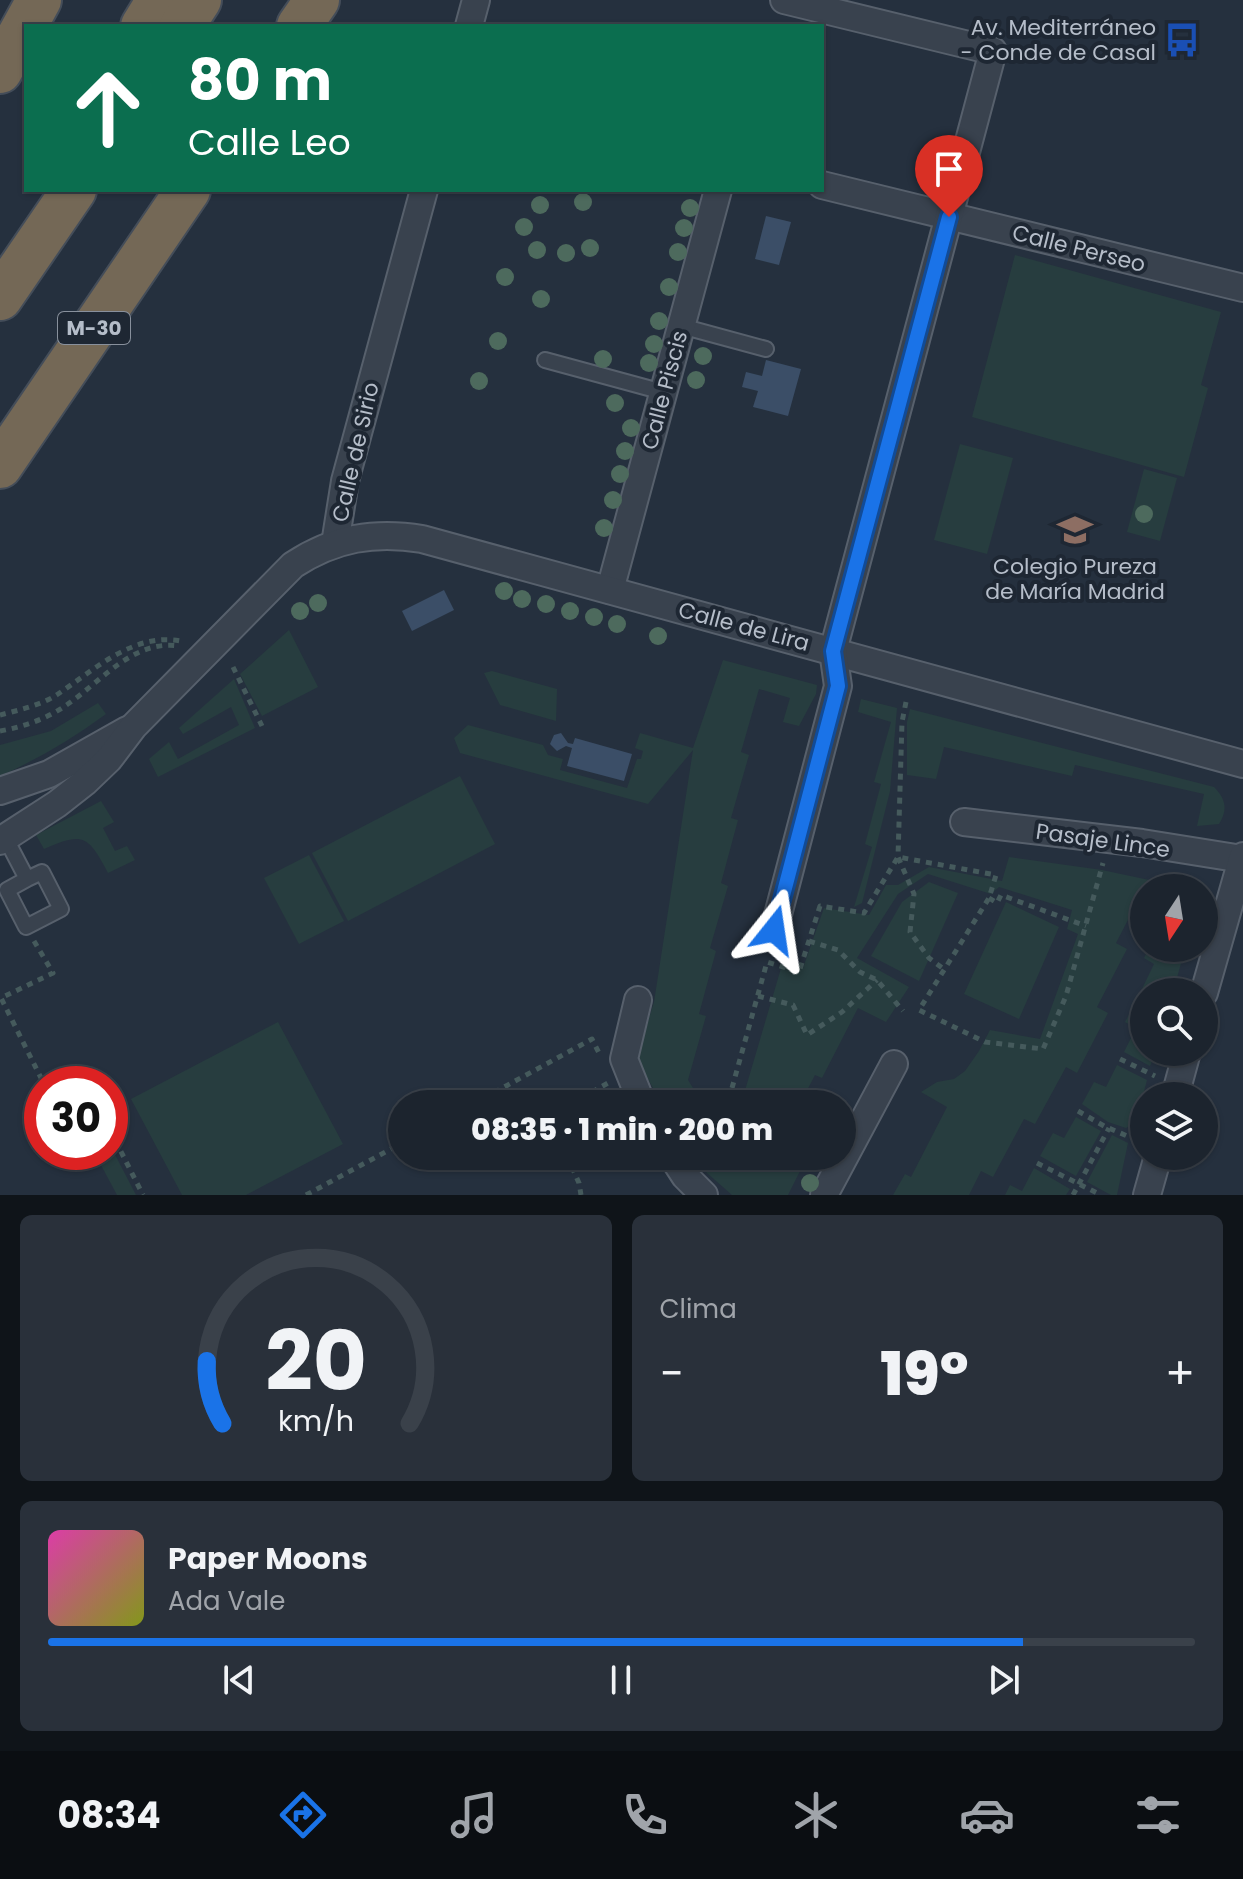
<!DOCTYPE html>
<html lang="es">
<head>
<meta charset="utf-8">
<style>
	:root { --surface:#1c242e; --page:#29303a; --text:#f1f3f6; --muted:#a0a4aa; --line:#3a414a; --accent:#1a73e8 }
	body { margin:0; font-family:Poppins,sans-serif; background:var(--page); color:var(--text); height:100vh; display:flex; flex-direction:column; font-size:30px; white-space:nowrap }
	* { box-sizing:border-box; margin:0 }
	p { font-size:26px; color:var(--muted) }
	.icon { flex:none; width:44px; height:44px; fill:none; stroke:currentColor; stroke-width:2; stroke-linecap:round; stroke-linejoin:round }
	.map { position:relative; height:1195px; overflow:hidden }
	.drawer { display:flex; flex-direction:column; gap:20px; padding:20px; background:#0f1419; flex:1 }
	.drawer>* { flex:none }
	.banner { position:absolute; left:24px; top:24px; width:800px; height:168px; border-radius:0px; box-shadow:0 2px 6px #0004,0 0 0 2px var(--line); background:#0b6e4f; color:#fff; overflow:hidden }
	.needle { width:52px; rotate:192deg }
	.fabs { position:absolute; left:1130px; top:874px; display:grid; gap:16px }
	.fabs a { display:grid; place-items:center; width:88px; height:88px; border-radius:50%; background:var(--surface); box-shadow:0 2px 6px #0004,0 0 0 2px var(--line); font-size:40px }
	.speed { position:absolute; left:24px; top:1066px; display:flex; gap:16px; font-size:40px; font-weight:700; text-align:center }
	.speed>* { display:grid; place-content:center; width:104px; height:104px; border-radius:50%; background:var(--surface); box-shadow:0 2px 6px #0004,0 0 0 2px var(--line); line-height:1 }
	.speed .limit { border:12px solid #d22; background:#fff; color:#111 }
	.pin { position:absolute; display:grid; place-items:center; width:68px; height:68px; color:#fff; margin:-82px -34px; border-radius:50% 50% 50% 0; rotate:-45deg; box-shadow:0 0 8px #0007 }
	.pin .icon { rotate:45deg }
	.me { position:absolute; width:88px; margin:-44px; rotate:15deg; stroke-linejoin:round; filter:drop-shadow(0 0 6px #0008) }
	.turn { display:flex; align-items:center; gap:28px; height:168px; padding:0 32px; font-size:36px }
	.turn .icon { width:104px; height:104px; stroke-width:2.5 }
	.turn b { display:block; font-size:56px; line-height:68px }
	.big { font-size:60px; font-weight:800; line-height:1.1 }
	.drawer .card { flex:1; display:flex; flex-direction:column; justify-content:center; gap:12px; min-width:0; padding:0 28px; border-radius:12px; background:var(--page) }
	.drawer .dial { align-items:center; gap:0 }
	.dial svg { height:208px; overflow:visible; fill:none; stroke:var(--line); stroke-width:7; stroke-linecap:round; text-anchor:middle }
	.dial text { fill:var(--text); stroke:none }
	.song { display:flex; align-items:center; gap:24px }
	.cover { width:96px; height:96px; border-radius:12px; background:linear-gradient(135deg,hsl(320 70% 55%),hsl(70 70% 35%)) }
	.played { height:8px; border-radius:4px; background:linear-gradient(90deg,var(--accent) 85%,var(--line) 85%) }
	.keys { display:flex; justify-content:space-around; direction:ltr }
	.heat { display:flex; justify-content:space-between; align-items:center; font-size:44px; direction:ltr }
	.drawer .tiles { flex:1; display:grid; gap:20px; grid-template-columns:1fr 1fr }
	.card:last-child { grid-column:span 2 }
	.trip { position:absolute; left:388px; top:1090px; width:468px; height:80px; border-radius:40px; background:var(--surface); box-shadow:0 2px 6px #0004,0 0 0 2px var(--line); font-weight:800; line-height:80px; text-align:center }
	.menu { display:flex; height:128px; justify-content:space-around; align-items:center; background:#0b0e12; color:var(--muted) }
	.menu .icon { width:56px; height:56px }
	.menu .active { color:var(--accent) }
	.menu b { font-size:36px; color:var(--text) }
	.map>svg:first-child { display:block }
	.green { fill:#273d3f }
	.water { fill:#3b4e67 }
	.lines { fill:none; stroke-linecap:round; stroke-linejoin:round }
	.lane-casing { stroke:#57606c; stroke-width:18 }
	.street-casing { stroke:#57606c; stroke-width:30 }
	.highway-casing { stroke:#444d59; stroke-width:48 }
	.path { stroke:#455a5c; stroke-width:5; stroke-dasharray:6 6; stroke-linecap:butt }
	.lane { stroke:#39424e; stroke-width:14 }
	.street { stroke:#39424e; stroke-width:26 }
	.highway { stroke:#746856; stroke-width:44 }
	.tree { fill:#4d6a5d }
	.route-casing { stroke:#114b97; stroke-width:20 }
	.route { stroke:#1a73e8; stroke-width:14 }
	.labels { text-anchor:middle; stroke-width:8; stroke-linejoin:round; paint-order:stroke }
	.shield { fill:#1e2733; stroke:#88909c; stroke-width:2 }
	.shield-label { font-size:20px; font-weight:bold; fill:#b5bdc9 }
	.poi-label { font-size:22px; fill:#b5bdc9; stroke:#1e2733; text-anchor:end }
	.street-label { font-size:22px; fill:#b5bdc9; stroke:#1e2733 }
</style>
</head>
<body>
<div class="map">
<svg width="1243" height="1195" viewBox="0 0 1243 1195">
	<rect width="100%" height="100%" fill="#25303e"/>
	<g class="green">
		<polygon points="1015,255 1221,312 1201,385 1208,388 1184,477 972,417"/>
		<polygon points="960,444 1013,458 987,554 934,540"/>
		<polygon points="1144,469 1177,478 1160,541 1127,532"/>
		<polygon points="289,630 318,687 262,716 240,674"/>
		<polygon points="723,660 817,685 816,694 799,726 783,722 790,698 759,689 741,752 749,755 731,818 738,820 721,883 728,886 710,948 716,951 699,1014 706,1016 688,1080 703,1104 662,1104 639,1063 638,1054 654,1002 693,750 648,804 460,753 454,738 468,725 543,745 548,755 563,759 560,770 627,788 637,759 641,759 643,751 635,748 640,733 693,748"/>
		<polygon points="492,671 557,689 556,721 500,705 484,673"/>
		<polygon points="234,679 255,728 158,777 149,759 169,742 178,759 239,725 231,707 183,734 179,728"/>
		<polygon points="861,699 897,708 890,791 862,903 854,907 872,847 865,844 881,784 874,782 891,722 858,712"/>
		<path d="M98 703 106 714C72 739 38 759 0 776V745L51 731Z"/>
		<path d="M910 709 1214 787C1226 799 1228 810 1219 824L1197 826 1204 794 1075 765 1072 776 944 747 936 779 907 775V722Z"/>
		<polygon points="460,776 495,844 348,921 312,853"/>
		<path d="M101 801 114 822 103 828 115 851 127 846 135 860 108 873C88 835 83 832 44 849L36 835Z"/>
		<polygon points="309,855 344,921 299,944 264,878"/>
		<polygon points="1009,857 1102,870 1187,888 1153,888 1146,885 1116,943 1127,949 1097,1007 1108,1013 1077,1073 1066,1067 1035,1124 1024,1119 993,1177 981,1171 969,1195 893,1195 905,1174 911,1177 947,1107 921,1092 937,1082 954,1079 965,1071 979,1051 990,1030 1040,1039 1078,934 1067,929 1072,910 999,887 991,894 928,874 898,894 857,958 909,987 886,1022 858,1008 822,1078 815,1075 800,1104 741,1104 782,965 795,970 797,967 803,968 824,908 869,915 886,885 898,885 929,867 1002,881"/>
		<polygon points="929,882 958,893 919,981 871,956 902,902"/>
		<polygon points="1006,902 1059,927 1019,1019 964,994"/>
		<polygon points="1149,948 1185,949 1173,992 1148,992 1142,989 1154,964 1144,958"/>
		<polygon points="1135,1003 1144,1007 1144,1052 1156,1052 1150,1066 1124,1052 1136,1028 1125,1022"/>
		<polygon points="278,1022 343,1144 246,1195 182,1195 131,1099"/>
		<polygon points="1117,1065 1147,1080 1136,1122 1126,1128 1108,1122 1082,1104 1094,1082 1106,1087"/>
		<polygon points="1076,1117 1101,1131 1076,1176 1040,1156 1053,1133 1064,1138"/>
		<polygon points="1112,1135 1128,1143 1117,1195 1111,1195 1087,1182"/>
		<polygon points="110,1145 136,1195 117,1195 94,1152 110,1152"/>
		<polygon points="693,1156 800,1156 806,1159 788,1195 732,1195 707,1173"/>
		<polygon points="1034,1168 1070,1189 1066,1195 1005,1195 1010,1185 1022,1191"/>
	</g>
	<g class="water">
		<polygon points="766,216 791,222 779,265 755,259"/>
		<polygon points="766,360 801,369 788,416 753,407 758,391 742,387 746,372 762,376"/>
		<polygon points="444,590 454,610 412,631 402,611"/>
		<polygon points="561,733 568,743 573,744 575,738 632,754 624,781 567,766 572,748 566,746 557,751 550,744 554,735"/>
	</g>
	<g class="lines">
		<g class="lane-casing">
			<g id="lane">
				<polyline points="681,326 766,349"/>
				<polyline points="545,360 663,392"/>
				<polyline points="5,837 27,879 42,872 61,909 26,927 7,890 27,879"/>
			</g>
		</g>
		<g class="street-casing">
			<g id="street">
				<polyline points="469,26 476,0"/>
				<polyline points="822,185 1243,288"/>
				<polyline points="335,544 345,481 424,190"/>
				<polyline points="610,590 718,190"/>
				<polyline points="0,791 49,774 127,730"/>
				<polyline points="964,822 1142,843 1242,859"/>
				<path d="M0 841 57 804 85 782 109 759 134 726 293 565C334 538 375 531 422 539L1243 764"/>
				<polyline points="774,930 838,686 833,651 993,51 784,0"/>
				<polyline points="1204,993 1243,856"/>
				<polyline points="638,1000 624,1059 642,1104"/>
				<polyline points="1175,1096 1187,1052"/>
				<polyline points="672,1156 685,1176 704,1195"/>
				<polyline points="824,1195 894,1064"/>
				<polyline points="1147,1195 1158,1156"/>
			</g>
		</g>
		<g class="highway-casing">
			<g id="highway">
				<polyline points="143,26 159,0"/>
				<polyline points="182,26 199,0"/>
				<polyline points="299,26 317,0"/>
				<polyline points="0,71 39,0"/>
				<polyline points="0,298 74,190"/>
				<polyline points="0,466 188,190"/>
			</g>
		</g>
		<g class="path">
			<polyline points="233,667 262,726"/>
			<polyline points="906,702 902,722 898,857 914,894 910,932 929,958 945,970"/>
			<path d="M0 715C19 710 42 705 58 694 94 670 134 632 181 641"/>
			<path d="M0 731C23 727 46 719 65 706 100 683 133 639 179 646"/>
			<polyline points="989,898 997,903 1001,895 1086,926"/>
			<polyline points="34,941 53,973 1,998 44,1084"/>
			<polyline points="809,941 838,950 860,972 877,980 903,1011"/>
			<polyline points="758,996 793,1005 807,1035 842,1012 877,980"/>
			<polyline points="1138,997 1144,1000"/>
			<polyline points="1120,1059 1155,1076"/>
			<polyline points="732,1088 767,962 799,972 820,906 864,913 898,857 996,875 989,898 919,1010 985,1042 1043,1049 1066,996 1103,863"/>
			<polyline points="473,1104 592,1039 600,1055"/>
			<polyline points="571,1104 608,1083"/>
			<polyline points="1078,1111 1104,1126 1139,1141"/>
			<polyline points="110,1130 143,1195"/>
			<polyline points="567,1156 579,1183 581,1195"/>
			<polyline points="1037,1163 1101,1195"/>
			<polyline points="306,1195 402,1143"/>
			<polyline points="1073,1195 1109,1128"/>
		</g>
		<use href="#lane" class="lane"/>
		<use href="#street" class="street"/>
		<use href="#highway" class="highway"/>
	</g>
	<g class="tree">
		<circle cx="583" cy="202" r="9"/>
		<circle cx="540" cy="205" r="9"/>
		<circle cx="690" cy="208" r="9"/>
		<circle cx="524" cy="227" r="9"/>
		<circle cx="684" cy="228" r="9"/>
		<circle cx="590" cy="248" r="9"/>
		<circle cx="537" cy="250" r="9"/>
		<circle cx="678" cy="252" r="9"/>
		<circle cx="566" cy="253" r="9"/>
		<circle cx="505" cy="277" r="9"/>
		<circle cx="669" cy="287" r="9"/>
		<circle cx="541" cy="299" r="9"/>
		<circle cx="659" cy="321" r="9"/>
		<circle cx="498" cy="341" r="9"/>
		<circle cx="654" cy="344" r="9"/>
		<circle cx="703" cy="356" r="9"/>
		<circle cx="603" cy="359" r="9"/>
		<circle cx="649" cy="363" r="9"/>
		<circle cx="696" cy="380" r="9"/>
		<circle cx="479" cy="381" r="9"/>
		<circle cx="615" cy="403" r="9"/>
		<circle cx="631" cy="428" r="9"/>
		<circle cx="625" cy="451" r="9"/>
		<circle cx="620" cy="474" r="9"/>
		<circle cx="613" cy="500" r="9"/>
		<circle cx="1144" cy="514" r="9"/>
		<circle cx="604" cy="528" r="9"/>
		<circle cx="504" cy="591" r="9"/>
		<circle cx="522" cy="599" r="9"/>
		<circle cx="318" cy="603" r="9"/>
		<circle cx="546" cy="604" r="9"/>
		<circle cx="300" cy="611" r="9"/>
		<circle cx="570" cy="611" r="9"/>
		<circle cx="594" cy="617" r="9"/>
		<circle cx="617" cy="624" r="9"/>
		<circle cx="658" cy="636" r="9"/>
		<circle cx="810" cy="1183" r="9"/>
	</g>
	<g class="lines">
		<g class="route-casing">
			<polyline id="route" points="774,930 838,686 833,651 949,217"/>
		</g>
		<use href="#route" class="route"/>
	</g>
	<defs>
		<g id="bus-bare" transform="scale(2.76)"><path d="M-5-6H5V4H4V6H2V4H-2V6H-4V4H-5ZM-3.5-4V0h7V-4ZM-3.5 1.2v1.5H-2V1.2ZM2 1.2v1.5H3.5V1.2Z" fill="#1a4fb4" stroke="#1e2733" stroke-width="2.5" paint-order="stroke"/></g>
		<g id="school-bare" transform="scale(2.76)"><path d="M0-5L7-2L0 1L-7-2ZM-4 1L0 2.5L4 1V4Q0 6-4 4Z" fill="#8d6e63" stroke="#1e2733" stroke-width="2.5" paint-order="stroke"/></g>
	</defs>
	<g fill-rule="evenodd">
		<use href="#bus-bare" x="1182" y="40"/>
		<use href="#school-bare" x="1075" y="530"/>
	</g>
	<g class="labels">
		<rect class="shield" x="58" y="312" width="72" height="32" rx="6"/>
		<g class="shield-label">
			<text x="94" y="335">M-30</text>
		</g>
		<g class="poi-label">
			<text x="1156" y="35">Av. Mediterráneo<tspan x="1156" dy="25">- Conde de Casal</tspan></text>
			<text x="1075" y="574" text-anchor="middle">Colegio Pureza<tspan x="1075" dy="25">de María Madrid</tspan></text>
		</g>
		<g class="street-label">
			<text transform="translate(1079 248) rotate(14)" y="8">Calle Perseo</text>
			<text transform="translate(664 390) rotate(-75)" y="8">Calle Piscis</text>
			<text transform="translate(355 452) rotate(-77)" y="8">Calle de Sirio</text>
			<text transform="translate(744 626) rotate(15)" y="8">Calle de Lira</text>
			<text transform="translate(1103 840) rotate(8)" y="8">Pasaje Lince</text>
		</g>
	</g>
</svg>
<div class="fabs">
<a><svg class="needle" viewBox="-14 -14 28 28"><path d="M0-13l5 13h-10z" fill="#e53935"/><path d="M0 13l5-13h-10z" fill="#a0a4aa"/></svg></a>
<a><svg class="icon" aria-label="search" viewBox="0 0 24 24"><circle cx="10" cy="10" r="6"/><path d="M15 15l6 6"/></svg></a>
<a><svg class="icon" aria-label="layers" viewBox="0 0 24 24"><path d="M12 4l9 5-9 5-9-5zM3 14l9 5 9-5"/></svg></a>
</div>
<div class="speed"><div class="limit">30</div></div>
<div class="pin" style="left:949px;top:217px;background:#d93025"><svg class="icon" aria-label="arrive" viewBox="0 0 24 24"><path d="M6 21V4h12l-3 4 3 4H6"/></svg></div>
<svg class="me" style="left:774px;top:930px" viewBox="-20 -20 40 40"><path d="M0-17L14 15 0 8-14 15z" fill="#1a73e8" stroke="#fff" stroke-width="4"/></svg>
<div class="trip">08:35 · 1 min · 200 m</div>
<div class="banner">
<div class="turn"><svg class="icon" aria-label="ahead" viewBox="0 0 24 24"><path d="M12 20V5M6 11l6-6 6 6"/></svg><div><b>80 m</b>Calle Leo</div></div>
</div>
</div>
<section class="drawer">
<div class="tiles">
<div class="card dial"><svg viewBox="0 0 100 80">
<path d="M14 69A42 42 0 1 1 86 69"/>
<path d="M14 69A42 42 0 0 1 8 45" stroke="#1a73e8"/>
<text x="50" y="56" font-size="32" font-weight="700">20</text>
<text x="50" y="72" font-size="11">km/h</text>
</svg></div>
<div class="card"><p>Clima</p>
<div class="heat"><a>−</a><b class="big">19°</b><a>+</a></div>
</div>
<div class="card">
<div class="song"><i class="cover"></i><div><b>Paper Moons</b><p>Ada Vale</p></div></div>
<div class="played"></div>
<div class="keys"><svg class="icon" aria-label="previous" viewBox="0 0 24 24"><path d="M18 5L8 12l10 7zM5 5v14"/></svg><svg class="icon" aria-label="pause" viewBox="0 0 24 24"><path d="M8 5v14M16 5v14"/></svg><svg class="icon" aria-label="next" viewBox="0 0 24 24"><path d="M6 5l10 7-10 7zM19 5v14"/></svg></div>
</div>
</div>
</section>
<nav class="menu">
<b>08:34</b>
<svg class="icon active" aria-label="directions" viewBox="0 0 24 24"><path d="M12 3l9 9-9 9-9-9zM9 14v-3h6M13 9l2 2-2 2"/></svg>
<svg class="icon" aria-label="music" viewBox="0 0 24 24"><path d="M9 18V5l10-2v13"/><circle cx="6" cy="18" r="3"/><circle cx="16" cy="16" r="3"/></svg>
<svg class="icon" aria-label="phone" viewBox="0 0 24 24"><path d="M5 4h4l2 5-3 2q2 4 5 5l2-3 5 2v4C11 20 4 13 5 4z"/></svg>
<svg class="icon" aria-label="climate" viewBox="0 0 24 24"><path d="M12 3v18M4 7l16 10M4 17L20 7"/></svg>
<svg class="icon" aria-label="car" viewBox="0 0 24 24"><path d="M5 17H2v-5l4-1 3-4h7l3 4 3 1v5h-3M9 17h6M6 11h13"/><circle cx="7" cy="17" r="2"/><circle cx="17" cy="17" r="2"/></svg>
<svg class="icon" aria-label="filters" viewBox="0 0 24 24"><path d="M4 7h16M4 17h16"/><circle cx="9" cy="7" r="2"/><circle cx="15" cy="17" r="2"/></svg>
</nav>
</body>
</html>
